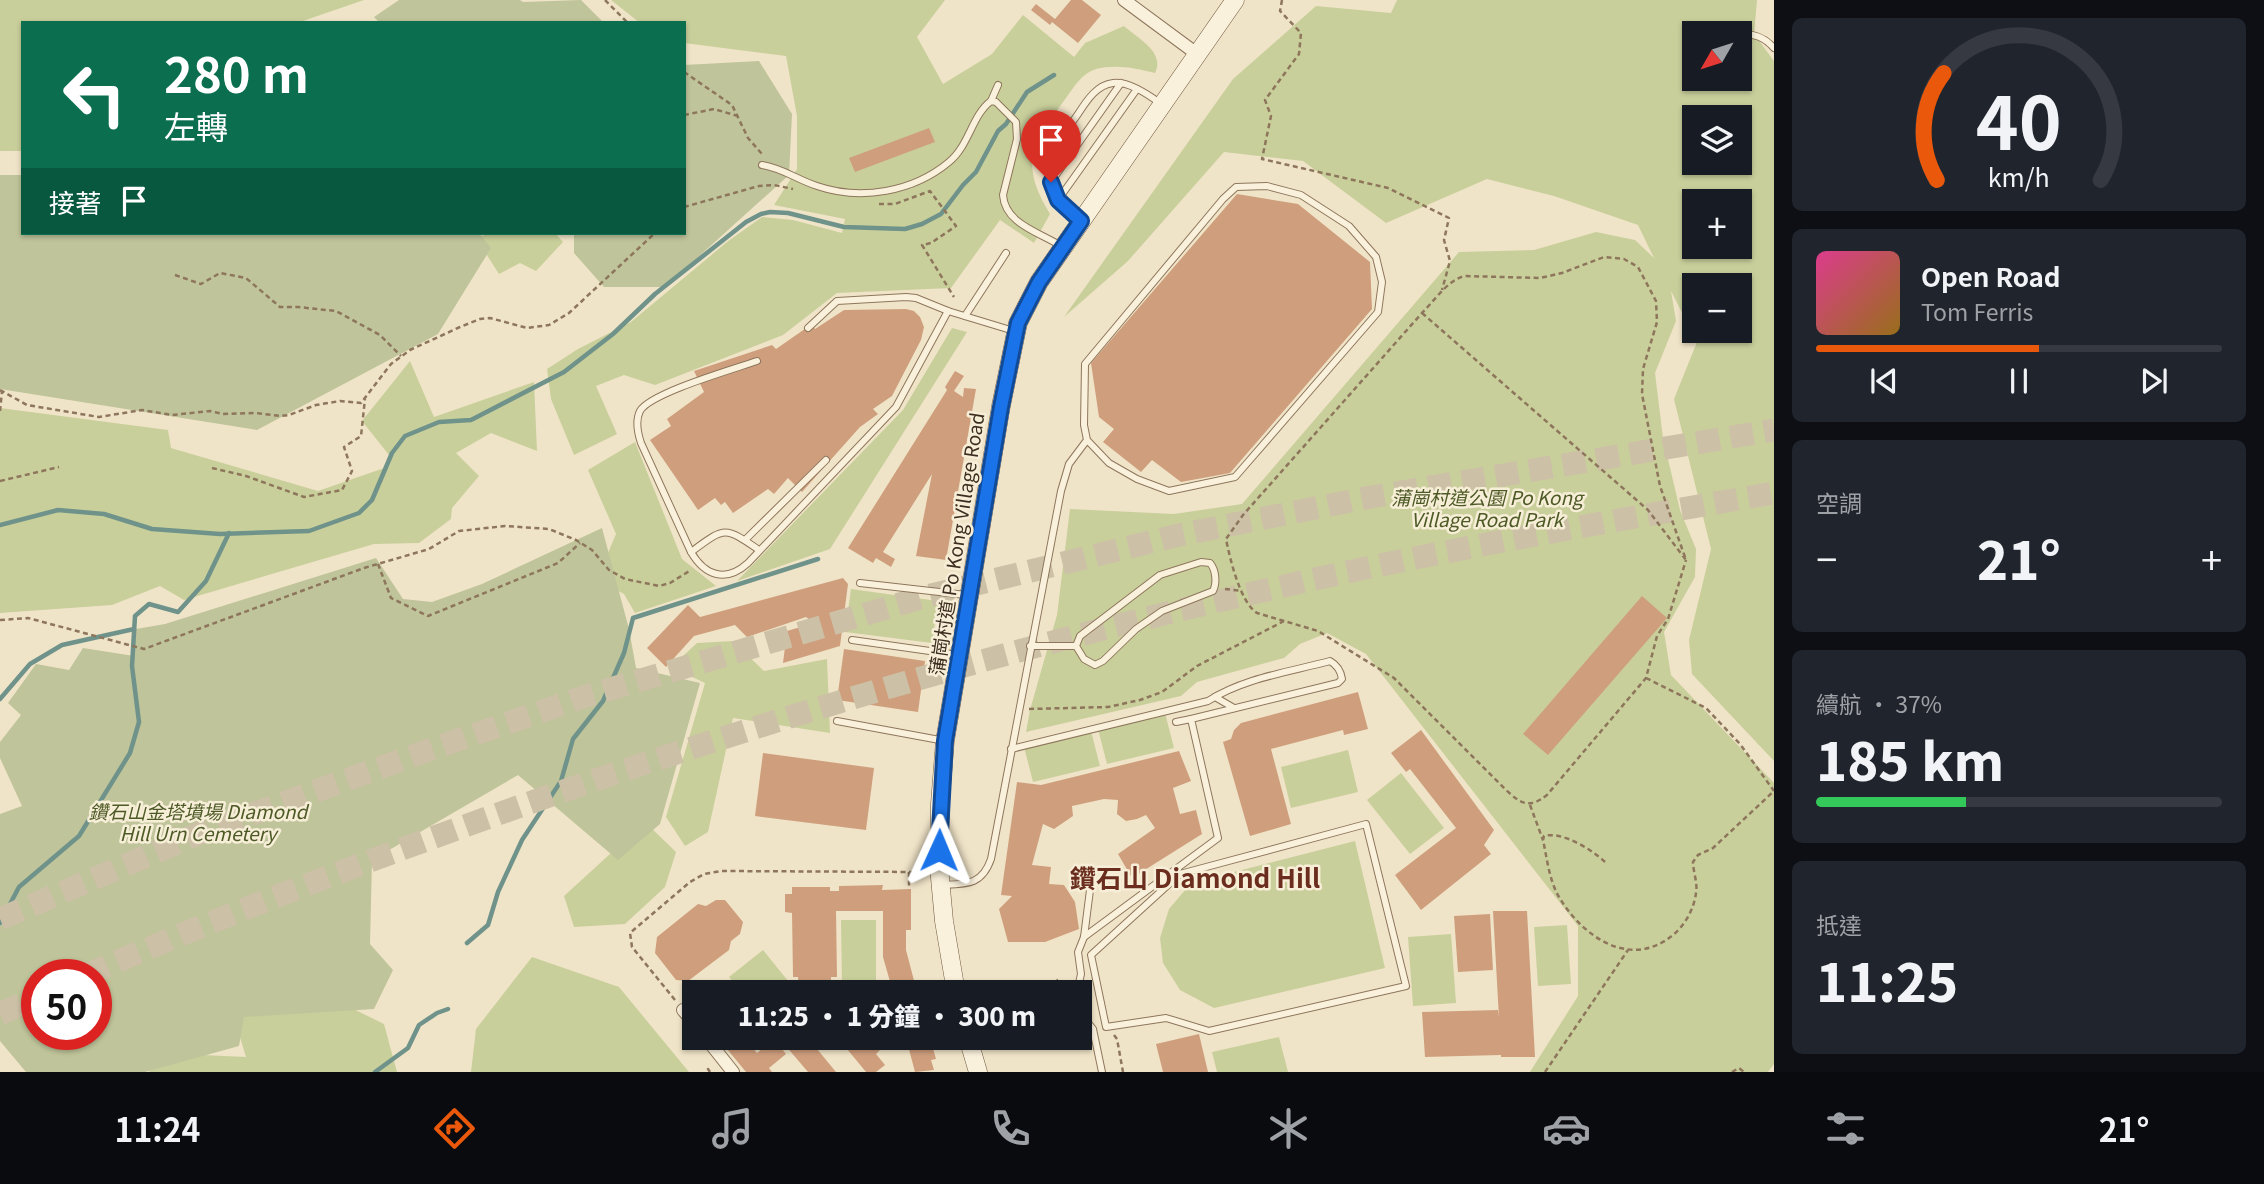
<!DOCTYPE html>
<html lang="zh-TW">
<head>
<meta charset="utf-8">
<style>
	:root { --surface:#171b24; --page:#20242c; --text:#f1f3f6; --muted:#9ea1a6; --line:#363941; --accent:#ea580c }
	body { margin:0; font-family:Georgia,"Noto Sans TC",serif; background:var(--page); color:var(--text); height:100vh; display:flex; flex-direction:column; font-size:26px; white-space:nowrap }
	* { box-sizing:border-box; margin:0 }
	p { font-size:23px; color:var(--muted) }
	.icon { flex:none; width:38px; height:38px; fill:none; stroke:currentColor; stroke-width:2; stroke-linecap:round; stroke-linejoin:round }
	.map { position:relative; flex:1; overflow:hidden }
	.sheet { display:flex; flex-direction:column; gap:18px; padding:18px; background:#0d0f14; width:490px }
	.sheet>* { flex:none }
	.banner { position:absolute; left:21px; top:21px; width:665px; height:214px; border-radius:0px; box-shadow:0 2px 5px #0004; background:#0b6e4f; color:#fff; overflow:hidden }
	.needle { width:46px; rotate:231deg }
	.buttons { position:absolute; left:1682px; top:21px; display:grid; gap:14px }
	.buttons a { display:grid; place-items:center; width:70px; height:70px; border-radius:0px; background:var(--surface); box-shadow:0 2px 5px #0004; font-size:35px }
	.speed { position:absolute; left:21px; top:959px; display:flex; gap:14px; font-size:35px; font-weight:700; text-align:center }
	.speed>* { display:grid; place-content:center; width:91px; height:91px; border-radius:50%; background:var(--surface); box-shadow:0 2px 5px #0004; line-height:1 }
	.speed .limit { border:10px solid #d22; background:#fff; color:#111 }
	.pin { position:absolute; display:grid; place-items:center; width:60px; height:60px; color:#fff; margin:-72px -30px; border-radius:50% 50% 50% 0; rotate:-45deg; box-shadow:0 0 7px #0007 }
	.pin .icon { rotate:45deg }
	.me { position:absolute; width:77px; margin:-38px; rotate:1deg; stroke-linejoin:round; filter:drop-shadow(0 0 5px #0008) }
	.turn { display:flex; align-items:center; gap:24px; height:147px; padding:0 28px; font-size:32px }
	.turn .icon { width:91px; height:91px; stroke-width:2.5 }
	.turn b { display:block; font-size:49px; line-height:60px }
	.then { display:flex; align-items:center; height:66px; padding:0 28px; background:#0003; gap:14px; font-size:26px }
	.big { font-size:52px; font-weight:800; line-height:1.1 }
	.sheet .tile { flex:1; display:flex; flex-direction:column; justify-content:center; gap:10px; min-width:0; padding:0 24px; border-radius:10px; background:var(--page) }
	.sheet .dial { align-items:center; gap:0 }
	.dial svg { height:182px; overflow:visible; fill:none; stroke:var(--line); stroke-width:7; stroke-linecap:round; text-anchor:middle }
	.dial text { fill:var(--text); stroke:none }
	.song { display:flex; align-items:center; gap:21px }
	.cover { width:84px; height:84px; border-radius:10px; background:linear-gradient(135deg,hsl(330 70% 55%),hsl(40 70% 35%)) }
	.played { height:7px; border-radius:4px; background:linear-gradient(90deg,var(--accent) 55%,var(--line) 55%) }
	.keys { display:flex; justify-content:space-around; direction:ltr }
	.heat { display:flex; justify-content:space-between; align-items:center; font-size:38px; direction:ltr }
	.charge { height:10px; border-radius:5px; background:linear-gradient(90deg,#34c759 37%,var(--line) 0) }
	.trip { position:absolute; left:682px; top:980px; width:410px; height:70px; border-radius:0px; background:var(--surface); box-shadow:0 2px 5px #0004; font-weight:800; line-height:70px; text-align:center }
	.tab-bar { display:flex; height:112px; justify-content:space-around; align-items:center; background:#090b0e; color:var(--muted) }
	.tab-bar .icon { width:49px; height:49px }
	.tab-bar .current { color:var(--accent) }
	.tab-bar b { font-size:32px; color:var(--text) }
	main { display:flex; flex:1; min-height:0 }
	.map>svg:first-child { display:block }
	.green { fill:#c9cf9b; fill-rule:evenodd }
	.cemetery { fill:#bfc49a; fill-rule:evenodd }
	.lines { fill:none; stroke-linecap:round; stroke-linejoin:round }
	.stream { stroke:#6f938a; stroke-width:4.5 }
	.building { fill:#cf9f7d }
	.highway-tunnel { stroke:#ccc0a6; stroke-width:23; stroke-dasharray:23 11; stroke-linecap:butt }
	.lane-casing { stroke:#8d765c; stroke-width:8 }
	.street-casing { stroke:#8d765c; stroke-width:14 }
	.secondary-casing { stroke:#6f573f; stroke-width:19 }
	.path { stroke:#8d765c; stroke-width:2.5; stroke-dasharray:5 3.5; stroke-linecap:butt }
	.lane { stroke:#faf1dc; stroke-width:6 }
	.street { stroke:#faf1dc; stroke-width:12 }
	.secondary { stroke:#faf1dc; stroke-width:18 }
	.route-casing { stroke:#114b97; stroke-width:18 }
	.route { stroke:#1a73e8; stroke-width:12 }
	.labels { text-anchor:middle; stroke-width:5; stroke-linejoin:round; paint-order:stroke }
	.park-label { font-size:19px; font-style:italic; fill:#4d5a26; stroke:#f7eed8 }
	.street-label { font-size:19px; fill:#3d2e20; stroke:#f7eed8 }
	.district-label { font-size:26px; font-weight:bold; fill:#6b2e1e; stroke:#f7eed8 }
</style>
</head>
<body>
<main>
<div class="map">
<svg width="1774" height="1072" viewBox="0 0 1774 1072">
	<rect width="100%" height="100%" fill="#f0e4c8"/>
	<g class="green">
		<polygon points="0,0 364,0 297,23 23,23 23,151 0,151"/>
		<path d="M611 0H945L917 37 943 84 992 54 1023 15 1074 57 1085 43 1124 26C1140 40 1165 52 1155 73 1135 68 1116 64 1096 69 1082 73 1074 87 1066 98 1033 143 1018 162 1050 214L1034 243 1000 220 951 288 837 293 783 335 655 385 624 375 596 386 617 434 574 455 551 399 547 369 578 349 631 322 727 242 762 217 793 220 842 233 845 219 774 205 797 169V116L786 56 684 43V23H640Z"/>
		<path d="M1397 0H1757L1754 34 1774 61V761L1692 674 1689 640 1711 549 1674 399 1697 342 1671 291 1676 321 1655 373 1663 438 1680 510 1696 549 1695 577 1664 632 1671 675 1774 783V1064L1768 1072H1530L1578 996V926L1366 654 1327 633 1300 644 1284 658 1197 682 1181 696 1026 732 1030 710 1057 615 1070 509 1174 514 1242 504 1459 252 1534 250 1596 232 1635 240 1654 258 1638 225 1554 196 1487 179 1386 223 1303 161 1224 152 1128 261 1064 317 1233 79 1316 6 1391 13ZM1694 33H1740V79H1694ZM1694 117H1740V163H1694ZM1694 201H1740V247H1694ZM1694 285H1740V331H1694Z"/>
		<polygon points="491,233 555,233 563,242 536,271 520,263 499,274 476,238"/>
		<polygon points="952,328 967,332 830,549 737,581 903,410"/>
		<polygon points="410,361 434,417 534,382 537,451 491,433 456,453 479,476 452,508 451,519 419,543 374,544 184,600 160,586 112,605 0,613 0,408 168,430 171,448 318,491 387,467 389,455 362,421"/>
		<polygon points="635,442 682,559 716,586 635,613 624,594 597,579 616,534 588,470"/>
		<polygon points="851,589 938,601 932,643 845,632"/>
		<polygon points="733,641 764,671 827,659 830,733 733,718 708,832 685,846 666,817 705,683 671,667 697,643"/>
		<polygon points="1165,713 1174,748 1107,764 1098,729"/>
		<polygon points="1091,731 1100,766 1033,782 1024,747"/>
		<polygon points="1348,750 1358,792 1291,808 1281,767"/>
		<polygon points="1401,773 1444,828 1410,854 1367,800"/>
		<polygon points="645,822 676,852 665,887 625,924 574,927 564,896"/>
		<polygon points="1355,841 1385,968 1214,1008 1180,990 1163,963 1160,938 1169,909 1191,883"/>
		<polygon points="841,920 876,920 876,989 842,989"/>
		<polygon points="1567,925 1571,984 1538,986 1534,927"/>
		<polygon points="1451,934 1456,1003 1413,1006 1408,937"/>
		<polygon points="763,950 797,992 742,992 729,977"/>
		<polygon points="532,957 619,987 689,1072 471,1072 476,1029"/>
		<polygon points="331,998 384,1024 397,1072 149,1072 161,1053 246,1057 233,1014"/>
		<polygon points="1279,1037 1288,1072 1217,1072 1212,1052"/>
	</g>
	<g class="cemetery">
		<polygon points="399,0 520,0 523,2 581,0 604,23 380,23 374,17"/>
		<polygon points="759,61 792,114 789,175 665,287 604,287 574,253 574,233 684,233 684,65"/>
		<polygon points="0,175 23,175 23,233 479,233 491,248 438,334 257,430 0,389"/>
		<path d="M602 528 629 629 636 668 700 683 660 824 618 860 518 775 372 860 370 944 393 970 374 1009 244 1017 239 1046 145 1072H26L0 1041V814L22 806 0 758V742L21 715 8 703 36 664 69 670 83 648 134 656 136 629 165 624 376 558 403 599 432 602 482 584ZM37 975H96V1034H37Z"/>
	</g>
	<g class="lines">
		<g class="stream">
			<polyline points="0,525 58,510 104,514 152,529 220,534 309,531 359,513 372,500 392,453 405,436 439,422 471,420 564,372 613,334 655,294 746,222 761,214 770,212 788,213 844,227 905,229 922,224 941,214 963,185 976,172 998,131 1006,124 1027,92 1054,75"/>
			<polyline points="0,699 30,664 62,645 134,629"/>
			<polyline points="0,923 19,887 79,836 130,753 139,722 132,666 135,616 149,604 178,612 206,581 229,533"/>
			<polyline points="467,943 488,925 498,892 522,840 561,781 573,739 603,701 624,653 633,618 818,559"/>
			<polyline points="375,1072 408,1048 419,1025 437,1013 448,1009"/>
		</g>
	</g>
	<g class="building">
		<polygon points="1071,0 1082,0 1101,15 1078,43 1052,22 1050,25 1031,10 1036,4 1055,19"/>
		<polygon points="929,128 935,142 855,172 849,158"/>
		<polygon points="1237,194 1298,204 1370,262 1372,309 1230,473 1181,482 1152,460 1141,472 1103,442 1114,429 1099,417 1091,363"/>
		<polygon points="906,309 914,311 920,317 924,327 921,340 892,396 873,409 878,414 860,427 802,492 788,478 774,494 768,489 733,513 725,502 721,505 715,498 698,510 650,440 671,426 667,419 704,392 694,371 772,345 776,349 812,324 815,329 844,310"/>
		<polygon points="955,371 964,376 954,391 963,397 964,388 976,389 946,560 916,556 932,474 883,552 895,559 891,567 876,558 873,563 848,548 947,390 945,387"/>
		<polygon points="843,578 848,584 840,646 783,663 787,631 814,623 806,617 747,637 735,625 694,636 666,667 647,648 688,605 700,617"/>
		<polygon points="1642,596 1667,618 1548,755 1523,734"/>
		<polygon points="844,649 925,661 918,712 837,700"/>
		<polygon points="1358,692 1368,729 1344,735 1343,730 1271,749 1291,824 1250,836 1223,742 1231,739 1234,730 1241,723"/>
		<polygon points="1421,730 1494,830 1484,845 1491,854 1421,910 1395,875 1456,828 1410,769 1406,772 1391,753"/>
		<polygon points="1179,751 1191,781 1173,788 1180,814 1196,810 1202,834 1132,878 1118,854 1155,828 1146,815 1137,819 1126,821 1117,814 1118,800 1104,799 1072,806 1073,816 1054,829 1043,824 1032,865 1051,867 1049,884 1064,885 1075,902 1079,929 1045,942 1008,942 999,909 1012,896 1001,895 1017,782 1041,785"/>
		<polygon points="763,753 874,768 866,830 755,816"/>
		<polygon points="883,885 882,890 911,889 911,930 906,930 906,950 917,992 893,992 883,957 883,911 836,911 837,977 831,977 831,989 829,989 832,992 808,992 806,989 799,989 798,977 793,977 792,913 785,912 785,894 792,894 792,887 830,887 830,891 839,891 839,886"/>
		<polygon points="716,900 725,900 743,922 740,934 731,941 729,950 688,981 676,980 655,953 657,937 698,904 706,906"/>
		<polygon points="1493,911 1527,911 1535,1057 1501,1057 1501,1055 1425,1057 1422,1012 1498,1010 1499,1018"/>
		<polygon points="1490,914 1493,970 1458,972 1454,916"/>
		<polygon points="1199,1034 1208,1072 1163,1072 1156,1044"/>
		<polygon points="718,1038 744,1038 757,1053 774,1039 786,1054 769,1068 772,1072 746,1072"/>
		<polygon points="779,1038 808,1038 836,1072 808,1072"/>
		<polygon points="838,1038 869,1038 880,1050 876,1054 885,1065 876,1072 866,1072"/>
		<polygon points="906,1038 930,1038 936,1059 931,1060 934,1070 915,1072"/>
	</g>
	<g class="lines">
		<g class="highway-tunnel">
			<polyline points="0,919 203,832 426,751 583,697 927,596 1179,535 1371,497 1774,430"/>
			<path d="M86 975C221 916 359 864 498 814 745 726 997 651 1253 593 1425 553 1599 523 1774 493"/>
			<polyline points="0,1014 37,997"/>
		</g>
		<g class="lane-casing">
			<g id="lane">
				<path d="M1740 35C1754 33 1764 37 1774 48"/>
				<polyline points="991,101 998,85"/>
				<path d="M762 165C782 168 798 180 817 186 861 201 913 192 949 162 969 146 972 115 991 101L996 102 1016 122 1017 139 1003 195C1005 224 1039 232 1061 246"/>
				<polyline points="1051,182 1121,83"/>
				<polyline points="1058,200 1137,89"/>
				<path d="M1080 220C1032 182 1048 156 1078 114 1086 102 1096 85 1113 83 1129 81 1149 95 1161 104"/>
				<polyline points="965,316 1006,253"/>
				<polyline points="808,328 837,301 906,297 916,298 948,311 1014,331"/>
				<path d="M757 361C734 369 650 393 640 411 635 421 638 434 641 443L691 552C705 576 726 583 748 563L896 407 948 311"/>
				<polyline points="745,540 826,460"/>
				<path d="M691 552C725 527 724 526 759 550"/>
				<path d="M1201 562 1210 563C1216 570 1217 583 1213 591L1162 611 1136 629 1103 661 1095 665 1084 659 1076 646 1080 636 1160 575Z"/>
				<polyline points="860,583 966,595"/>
				<polyline points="852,640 958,655"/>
				<polyline points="1030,646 1076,646"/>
				<polyline points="1215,697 1234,708"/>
				<polyline points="837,721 945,741"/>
				<polyline points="1176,722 1191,719"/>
				<path d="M1011 749 1208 701C1244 678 1289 672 1330 661 1337 665 1341 672 1342 679L1338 683 1191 719 1218 838 1084 937"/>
				<polygon points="1366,824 1406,986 1209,1031 1166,1018 1106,1027 1091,955 1180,874"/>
				<path d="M942 885C967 884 982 885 991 859L1061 491 1069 464 1087 440 1084 425 1085 364 1223 199 1236 187 1267 186 1301 195 1349 226 1376 257 1382 282 1378 312 1235 477 1169 491 1137 479 1109 463 1087 440"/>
				<polyline points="1077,992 1081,974 1078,952 1084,937 1090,890"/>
				<polyline points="1080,1013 1093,1029 1102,1072"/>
			</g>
		</g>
		<g class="street-casing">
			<g id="street">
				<polyline points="1124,0 1197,54"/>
				<polyline points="683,1010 695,1024"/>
				<polyline points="706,1038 733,1072"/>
			</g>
		</g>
		<g class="secondary-casing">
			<g id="secondary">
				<polyline points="956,992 944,921 939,867 940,804 945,741 1001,406 1018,323 1039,282 1235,0"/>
				<polyline points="968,1038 978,1072"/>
			</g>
		</g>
		<g class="path">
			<polyline points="605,0 628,23"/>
			<polyline points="1282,0 1280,11 1301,33 1299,54 1265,100 1271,116 1262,159 1388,188 1449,218 1444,240 1450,261 1442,290"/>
			<polyline points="684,72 732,105 748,138 762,154"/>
			<polyline points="684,115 714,109 738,116"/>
			<polyline points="879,204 895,204 930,191 956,226 931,243 922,245 954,297"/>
			<polyline points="684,207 759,186 774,185 793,189"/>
			<polyline points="175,275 201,284 220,273 246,278 280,307 298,307 336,311 380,335 401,356"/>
			<path d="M1422 313 1648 510 1686 560 1660 486 1642 394 1643 369 1657 322 1656 301 1638 267 1624 259 1604 257 1562 273 1540 278 1464 276C1447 281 1435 300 1422 313L1243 515 1226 539C1230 559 1240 602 1257 613L1318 631 1394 678 1506 790C1521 804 1529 809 1547 795L1646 678 1657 636 1668 619 1686 560"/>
			<polyline points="0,390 27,405 99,417 142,410 172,415 210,411 223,414 256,413 280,416 289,415 316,405 340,401 361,403 391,364 410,350 460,327 480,319 490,318 527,328 549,325 569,313 655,233"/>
			<polyline points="0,411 2,391"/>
			<polyline points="212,468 246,476 304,497 342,490 352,471 344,447 361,436 365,399"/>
			<polyline points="0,481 59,467"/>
			<polyline points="378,564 391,598 428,616 558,563 580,543"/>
			<polyline points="1225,589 1242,591"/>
			<polyline points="0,620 28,618 144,649 364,568 429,549 459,531 505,526 549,529 576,540 592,550 609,570 625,579 659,586 670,583 691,570"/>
			<polyline points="1646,678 1706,708 1740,744 1774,791"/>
			<polyline points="1029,709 1108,707 1140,700 1162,692 1197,666 1284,621"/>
			<polyline points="1530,805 1543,840"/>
			<path d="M1605 862C1592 850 1563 831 1544 836L1543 840C1547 858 1549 880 1559 897 1583 937 1630 970 1673 935 1685 925 1694 909 1696 893 1698 884 1693 871 1693 862L1698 855 1713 848 1774 791"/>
			<polyline points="909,872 909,889"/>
			<polyline points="1007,992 1058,980"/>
			<polyline points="675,1000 632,947 630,933 690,882 704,874 721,871 917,872"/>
			<polyline points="1114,1035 1117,1039 1123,1072"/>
			<polyline points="999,1038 1008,1038"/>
			<polyline points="1020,1038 1021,1044 1030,1042"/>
			<polyline points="710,1072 708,1069 710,1072"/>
			<polyline points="1545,1072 1628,950"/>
			<polyline points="1732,1072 1739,1068 1744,1072"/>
		</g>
		<use href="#lane" class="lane"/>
		<use href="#street" class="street"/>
		<use href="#secondary" class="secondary"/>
	</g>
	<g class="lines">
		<g class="route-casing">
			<polyline id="route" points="939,850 945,741 1001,407 1018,323 1039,282 1081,221 1058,200 1051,182"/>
		</g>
		<use href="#route" class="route"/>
	</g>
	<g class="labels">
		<g class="park-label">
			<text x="1487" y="505">蒲崗村道公園 Po Kong<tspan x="1487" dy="22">Village Road Park</tspan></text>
			<text x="198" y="819">鑽石山金塔墳場 Diamond<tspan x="198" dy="22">Hill Urn Cemetery</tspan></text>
		</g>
		<g class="street-label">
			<text transform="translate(957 544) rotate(-81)" y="7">蒲崗村道 Po Kong Village Road</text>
		</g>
		<g class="district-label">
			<text x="1195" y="888">鑽石山 Diamond Hill</text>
		</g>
	</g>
</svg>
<div class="buttons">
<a><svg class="needle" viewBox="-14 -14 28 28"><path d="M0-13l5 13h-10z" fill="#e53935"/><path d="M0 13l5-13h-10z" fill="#9ea1a6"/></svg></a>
<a><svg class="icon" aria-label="layers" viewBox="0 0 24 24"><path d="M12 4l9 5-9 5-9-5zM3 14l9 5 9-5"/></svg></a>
<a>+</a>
<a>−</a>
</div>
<div class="speed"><div class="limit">50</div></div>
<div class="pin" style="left:1051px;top:182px;background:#d93025"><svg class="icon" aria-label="arrive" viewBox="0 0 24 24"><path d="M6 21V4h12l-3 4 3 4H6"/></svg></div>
<svg class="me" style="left:939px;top:850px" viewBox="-20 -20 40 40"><path d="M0-17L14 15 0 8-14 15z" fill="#1a73e8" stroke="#fff" stroke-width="4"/></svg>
<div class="trip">11:25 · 1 分鐘 · 300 m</div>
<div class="banner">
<div class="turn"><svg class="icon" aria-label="left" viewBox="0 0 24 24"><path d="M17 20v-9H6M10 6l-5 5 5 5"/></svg><div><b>280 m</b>左轉</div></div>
<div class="then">接著<svg class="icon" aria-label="arrive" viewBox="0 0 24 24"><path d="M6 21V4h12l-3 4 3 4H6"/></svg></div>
</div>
</div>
<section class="sheet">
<div class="tile dial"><svg viewBox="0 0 100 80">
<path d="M14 69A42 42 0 1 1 86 69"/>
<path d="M14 69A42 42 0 0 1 17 22" stroke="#ea580c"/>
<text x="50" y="56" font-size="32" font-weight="700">40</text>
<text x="50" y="72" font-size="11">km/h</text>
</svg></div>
<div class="tile">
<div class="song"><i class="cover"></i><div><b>Open Road</b><p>Tom Ferris</p></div></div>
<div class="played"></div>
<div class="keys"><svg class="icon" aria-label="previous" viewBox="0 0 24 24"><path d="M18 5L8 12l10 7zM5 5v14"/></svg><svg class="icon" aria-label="pause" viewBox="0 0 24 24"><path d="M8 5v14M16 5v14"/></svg><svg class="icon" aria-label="next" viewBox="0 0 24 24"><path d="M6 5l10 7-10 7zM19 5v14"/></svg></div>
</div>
<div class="tile"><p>空調</p>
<div class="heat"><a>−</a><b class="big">21°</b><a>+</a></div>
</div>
<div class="tile"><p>續航 · 37%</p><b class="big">185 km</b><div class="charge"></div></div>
<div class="tile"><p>抵達</p><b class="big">11:25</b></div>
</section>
</main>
<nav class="tab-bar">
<b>11:24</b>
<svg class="icon current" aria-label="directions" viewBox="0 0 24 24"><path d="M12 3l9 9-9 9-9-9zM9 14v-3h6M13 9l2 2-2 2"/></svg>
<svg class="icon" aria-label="music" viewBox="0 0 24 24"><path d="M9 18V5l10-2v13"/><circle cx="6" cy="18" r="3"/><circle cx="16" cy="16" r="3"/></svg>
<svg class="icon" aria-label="phone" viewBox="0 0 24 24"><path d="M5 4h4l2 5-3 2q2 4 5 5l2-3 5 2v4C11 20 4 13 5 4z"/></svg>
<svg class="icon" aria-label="climate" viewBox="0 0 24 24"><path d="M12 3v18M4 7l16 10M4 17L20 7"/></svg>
<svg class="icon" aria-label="car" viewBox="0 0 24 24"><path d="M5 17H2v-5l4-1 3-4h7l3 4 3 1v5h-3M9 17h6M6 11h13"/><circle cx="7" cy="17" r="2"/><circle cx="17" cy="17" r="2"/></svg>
<svg class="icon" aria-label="filters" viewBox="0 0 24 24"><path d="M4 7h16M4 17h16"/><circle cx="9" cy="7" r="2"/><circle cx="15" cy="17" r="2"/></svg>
<b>21°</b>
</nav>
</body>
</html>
